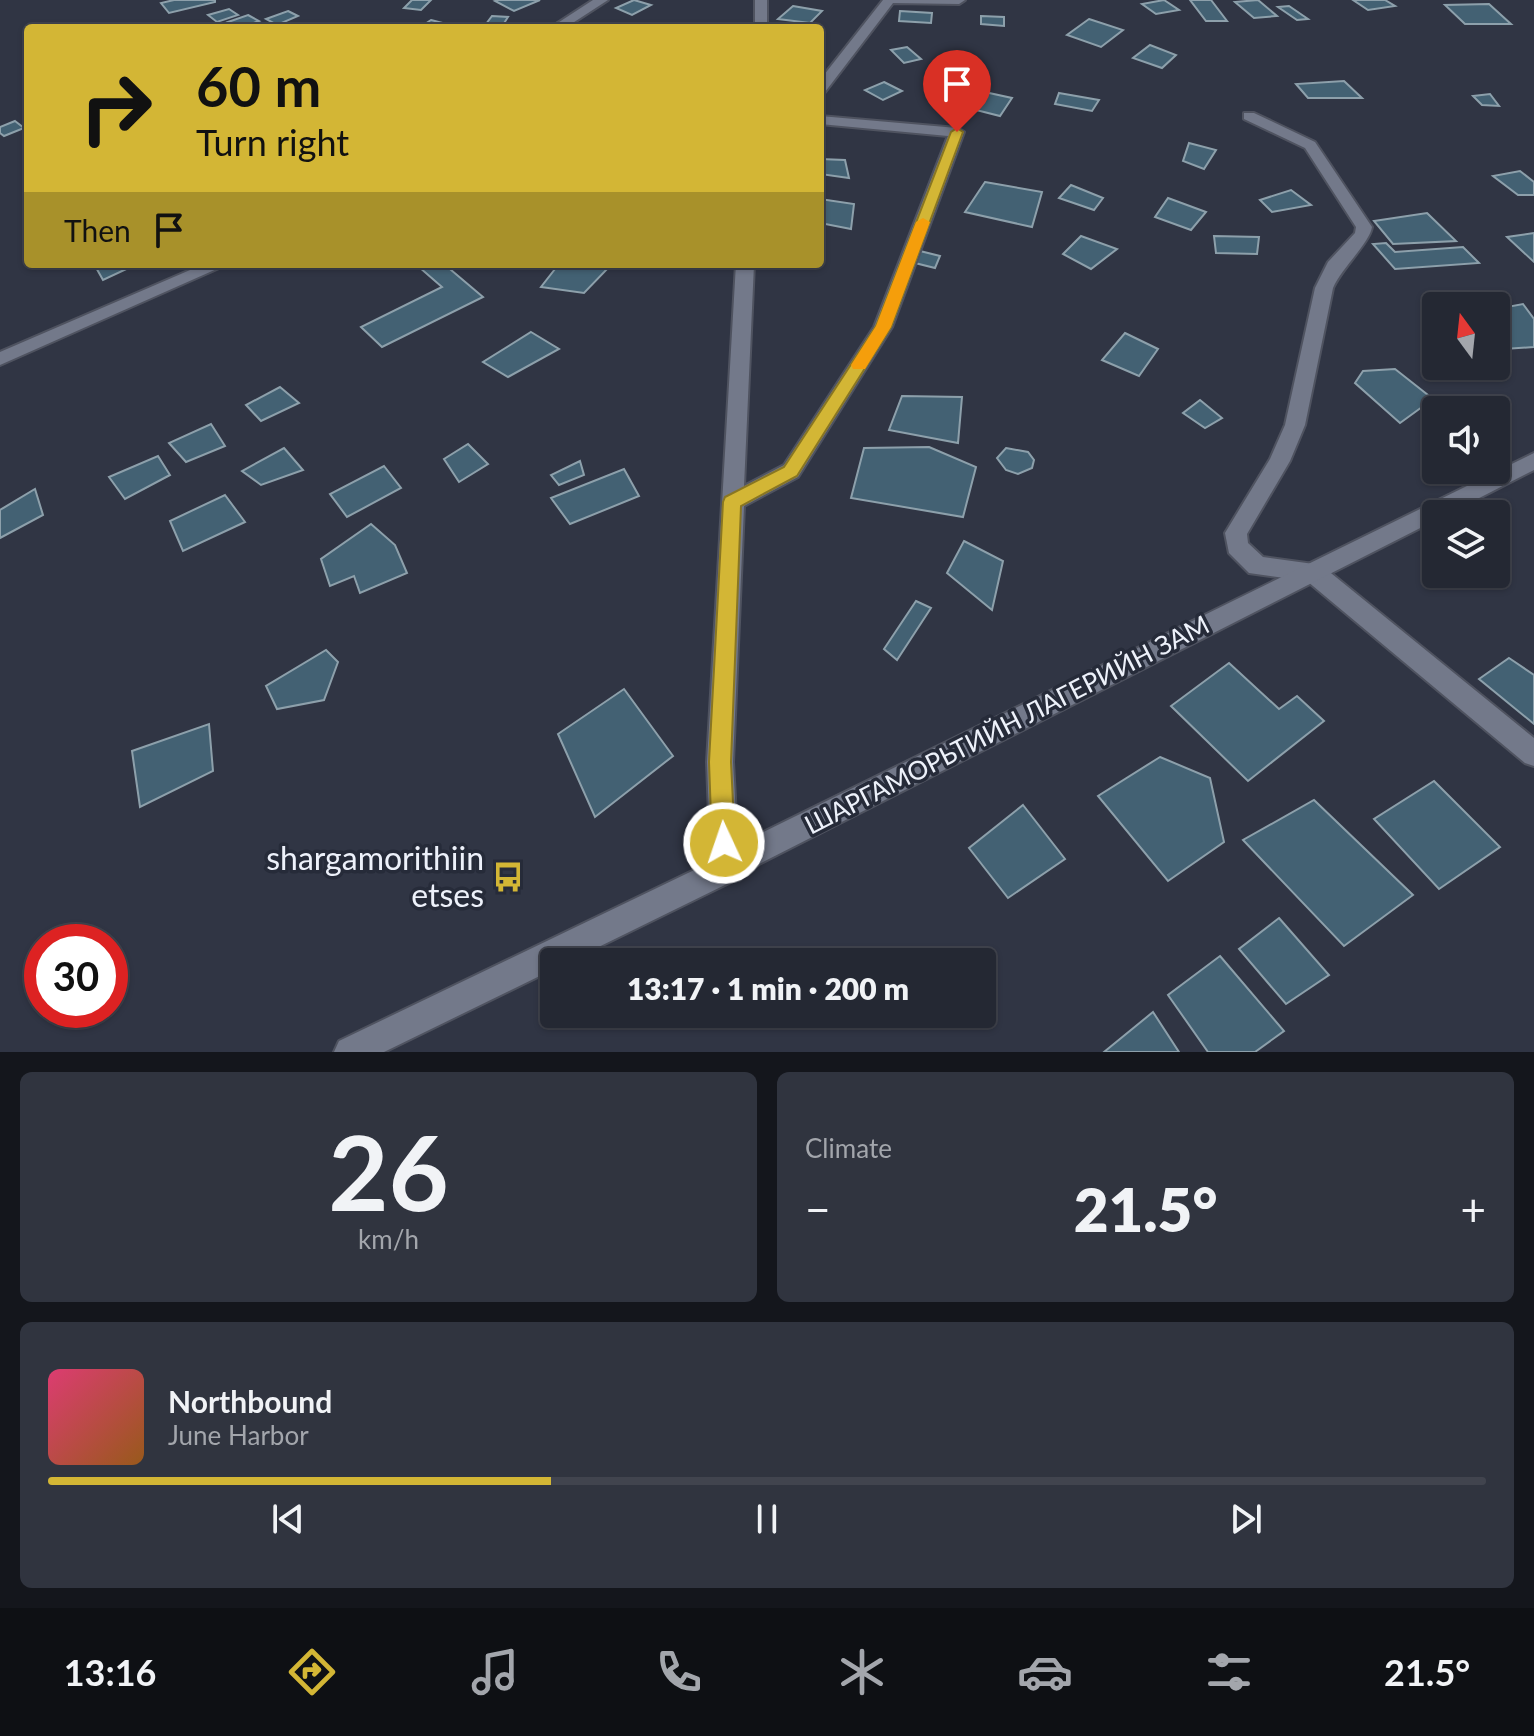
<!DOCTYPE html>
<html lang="en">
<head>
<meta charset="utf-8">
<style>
	:root { --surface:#242833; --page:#30343f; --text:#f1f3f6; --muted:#a3a6ac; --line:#41444e; --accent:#d3b635 }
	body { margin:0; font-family:Lato,sans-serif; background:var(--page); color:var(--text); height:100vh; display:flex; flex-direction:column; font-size:30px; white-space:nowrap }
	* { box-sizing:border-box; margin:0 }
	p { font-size:26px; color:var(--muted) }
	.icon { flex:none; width:44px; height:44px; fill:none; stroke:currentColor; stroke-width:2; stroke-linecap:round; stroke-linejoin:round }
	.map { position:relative; height:1052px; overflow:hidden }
	.drawer { display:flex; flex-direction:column; gap:20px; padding:20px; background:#14161c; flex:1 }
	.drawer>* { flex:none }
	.hud { position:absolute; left:24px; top:24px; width:800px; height:244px; border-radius:8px; box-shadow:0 2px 6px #0004,0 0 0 2px var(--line); background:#d3b635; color:#111; overflow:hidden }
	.needle { width:52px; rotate:345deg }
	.tools { position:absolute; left:1422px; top:292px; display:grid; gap:16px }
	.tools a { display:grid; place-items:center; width:88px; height:88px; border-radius:8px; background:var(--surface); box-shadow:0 2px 6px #0004,0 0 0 2px var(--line); font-size:40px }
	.speed { position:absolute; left:24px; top:924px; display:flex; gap:16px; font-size:40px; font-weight:700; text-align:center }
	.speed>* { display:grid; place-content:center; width:104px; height:104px; border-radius:50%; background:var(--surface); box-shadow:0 2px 6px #0004,0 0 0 2px var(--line); line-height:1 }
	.speed .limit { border:12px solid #d22; background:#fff; color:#111 }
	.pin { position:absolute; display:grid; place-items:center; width:68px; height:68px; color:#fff; margin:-82px -34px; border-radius:50% 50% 50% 0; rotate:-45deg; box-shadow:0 0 8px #0007 }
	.pin .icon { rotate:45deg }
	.me { position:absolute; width:88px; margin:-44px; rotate:357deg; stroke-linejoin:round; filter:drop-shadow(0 0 6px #0008) }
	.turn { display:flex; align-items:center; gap:28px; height:168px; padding:0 40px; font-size:36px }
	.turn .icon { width:104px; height:104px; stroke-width:2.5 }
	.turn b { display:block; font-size:56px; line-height:68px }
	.then { display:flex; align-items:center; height:76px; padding:0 40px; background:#0003; gap:16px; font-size:30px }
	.big { font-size:60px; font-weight:800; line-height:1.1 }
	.drawer .tile { flex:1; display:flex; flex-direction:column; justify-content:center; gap:12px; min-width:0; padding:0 28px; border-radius:12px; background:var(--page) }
	.drawer .dial { align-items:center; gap:0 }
	.dial b { font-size:104px; line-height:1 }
	.song { display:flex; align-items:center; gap:24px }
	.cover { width:96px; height:96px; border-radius:12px; background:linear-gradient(135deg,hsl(340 70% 55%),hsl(30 70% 35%)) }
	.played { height:8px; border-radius:4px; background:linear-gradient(90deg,var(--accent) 35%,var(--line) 35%) }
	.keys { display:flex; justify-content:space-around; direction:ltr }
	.heat { display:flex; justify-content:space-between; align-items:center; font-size:44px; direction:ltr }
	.drawer .tiles { flex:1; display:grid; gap:20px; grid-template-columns:1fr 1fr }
	.tile:last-child { grid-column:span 2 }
	.trip { position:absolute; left:540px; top:948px; width:456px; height:80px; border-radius:8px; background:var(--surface); box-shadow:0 2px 6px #0004,0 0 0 2px var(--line); font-weight:800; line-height:80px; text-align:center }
	.tabs { display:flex; height:128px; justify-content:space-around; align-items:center; background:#0e1014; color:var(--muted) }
	.tabs .icon { width:56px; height:56px }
	.tabs .active { color:var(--accent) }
	.tabs b { font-size:36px; color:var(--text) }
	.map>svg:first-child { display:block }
	.building { fill:#436173; stroke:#8da0ab; stroke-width:2 }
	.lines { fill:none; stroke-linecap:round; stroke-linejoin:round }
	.minor-casing { stroke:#4f5360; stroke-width:4 }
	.tertiary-casing { stroke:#4f5360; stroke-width:4 }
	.minor { fill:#73798a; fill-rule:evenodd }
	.tertiary { fill:#73798a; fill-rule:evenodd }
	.route { fill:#d3b635; stroke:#897622; stroke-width:2 }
	.slow { fill:#f59e0b }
	.labels { text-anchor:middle; stroke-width:7; stroke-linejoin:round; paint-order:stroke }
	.street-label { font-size:26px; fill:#edf1fa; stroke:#262b39 }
	.near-poi-label { font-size:32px; fill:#edf1fa; stroke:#262b39; text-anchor:end }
</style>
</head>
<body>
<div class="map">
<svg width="1534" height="1052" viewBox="0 0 1534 1052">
	<rect width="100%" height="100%" fill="#303544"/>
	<g class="building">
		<polygon points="174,0 215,0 215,2 169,13 161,3"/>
		<polygon points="412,0 431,0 421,10 404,8"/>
		<polygon points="498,0 540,0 514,11 495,1"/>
		<polygon points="634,0 651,5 632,15 616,8"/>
		<polygon points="1164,0 1179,10 1156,14 1142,4"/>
		<polygon points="1190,0 1211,0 1227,21 1206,21"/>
		<polygon points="1258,0 1277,16 1254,18 1235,2"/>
		<polygon points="1353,0 1385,0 1395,6 1368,10"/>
		<polygon points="1489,4 1511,24 1465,24 1445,5"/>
		<polygon points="793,6 822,11 810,23 778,19"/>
		<polygon points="1289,6 1308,19 1297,20 1278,7"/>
		<polygon points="229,9 238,15 217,22 208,15"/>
		<polygon points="288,11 298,16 277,25 266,19"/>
		<polygon points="900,11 932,13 931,23 899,21"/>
		<polygon points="248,15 259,21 240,28 228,22"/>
		<polygon points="492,16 508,17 501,28 483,28"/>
		<polygon points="981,16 1004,17 1004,26 981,24"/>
		<polygon points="1089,19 1123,30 1101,47 1067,35"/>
		<polygon points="431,20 458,27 419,28"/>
		<polygon points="1150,45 1176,55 1162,68 1133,58"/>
		<polygon points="907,47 921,59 904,63 891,50"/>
		<polygon points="1344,81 1362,98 1308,98 1296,84"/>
		<polygon points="884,82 902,91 883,100 865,90"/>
		<polygon points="980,91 1012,98 1000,116 968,108"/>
		<polygon points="1059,93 1099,100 1092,111 1055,104"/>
		<polygon points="1490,94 1499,106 1482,105 1473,96"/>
		<polygon points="15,121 24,128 4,136 0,133 0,127"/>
		<polygon points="1189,143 1216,150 1204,169 1183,161"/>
		<polygon points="820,159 845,160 849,178 820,174"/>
		<polygon points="1520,171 1534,182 1534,195 1518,195 1493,176"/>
		<polygon points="985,182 1042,192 1032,227 965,212"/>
		<polygon points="1071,185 1103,198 1094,210 1059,198"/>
		<polygon points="1291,190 1311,205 1272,212 1260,200"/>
		<polygon points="1168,198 1206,212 1191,230 1155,217"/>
		<polygon points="820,199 854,204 851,229 820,223"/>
		<polygon points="1427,213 1456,241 1393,244 1374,221"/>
		<polygon points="1534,233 1534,262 1507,237"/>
		<polygon points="1081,236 1117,249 1091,269 1063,254"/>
		<polygon points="1214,236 1259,237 1257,254 1216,253"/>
		<polygon points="1386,243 1395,252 1463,247 1479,263 1395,269 1373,244"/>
		<polygon points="920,251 940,256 935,268 915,263"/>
		<polygon points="94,264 137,264 103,280"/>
		<polygon points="425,264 444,264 483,297 382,347 361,327 442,287 419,267"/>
		<polygon points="559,264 605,264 611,265 584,293 541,287"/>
		<polygon points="1523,304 1534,319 1534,347 1504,349 1496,334 1496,309"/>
		<polygon points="531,332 559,349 508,377 483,362"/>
		<polygon points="1125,333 1158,349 1139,376 1102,360"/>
		<polygon points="1395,369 1433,399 1400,423 1355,383 1363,371"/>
		<polygon points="280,387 299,403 261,421 246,405"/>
		<polygon points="902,396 962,397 958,443 889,430"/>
		<polygon points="1200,400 1222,418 1205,428 1183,413"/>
		<polygon points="211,424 225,446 186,462 169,443"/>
		<polygon points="468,444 488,464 459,482 444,459"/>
		<polygon points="929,447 976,467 963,517 851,498 864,448"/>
		<polygon points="284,448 303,470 261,485 242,471"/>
		<polygon points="1006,448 1028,452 1034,460 1032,468 1018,474 1006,470 997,458"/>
		<polygon points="158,456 170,475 125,499 109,477"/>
		<polygon points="580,461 584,475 559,485 551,475"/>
		<polygon points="384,466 401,488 347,517 330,494"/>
		<polygon points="624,469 639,496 570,524 551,498"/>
		<polygon points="35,489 43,515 0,538 0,510"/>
		<polygon points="225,495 245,522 183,551 170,521"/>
		<polygon points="371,524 395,545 407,573 360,593 354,576 330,586 321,559"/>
		<polygon points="964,541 1003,561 992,610 947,573"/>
		<polygon points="916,601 931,608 897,660 884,649"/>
		<polygon points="326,650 338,662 324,700 277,709 266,686"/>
		<polygon points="1509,658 1534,675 1534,724 1479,679"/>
		<polygon points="1229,663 1279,709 1297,696 1324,721 1248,781 1171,706"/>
		<polygon points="624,689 673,756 595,817 558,734"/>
		<polygon points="209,724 213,771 140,807 132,751"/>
		<polygon points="1160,757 1210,778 1224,842 1168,881 1098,796"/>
		<polygon points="1434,781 1500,847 1439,889 1374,819"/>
		<polygon points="1314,800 1413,895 1344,946 1243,840"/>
		<polygon points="1023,805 1065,859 1008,898 969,848"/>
		<polygon points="1279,918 1329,975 1286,1004 1239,949"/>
		<polygon points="1220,956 1284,1031 1255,1052 1208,1052 1168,995"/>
		<polygon points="1153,1012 1179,1052 1104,1052"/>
	</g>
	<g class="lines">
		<g class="minor-casing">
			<g id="minor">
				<polygon points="593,0 608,0 565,28 550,28"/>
				<rect x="755" y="0" width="12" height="28"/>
				<polygon points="883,0 965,0 959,4 893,3 825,92 820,93 820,80"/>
				<path d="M1244 113H1254L1315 142 1372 227C1370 242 1341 269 1333 288L1305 425 1290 461 1247 534 1248 543 1263 557 1321 565 1534 738V766L1525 763 1307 581 1249 573 1229 553 1225 533 1270 459 1285 425 1315 288 1328 262 1355 233 1356 227 1305 148 1244 119Z"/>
				<polygon points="820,116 957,128 964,132 892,327 798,477 744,506 733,762 739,870 735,880 725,884 715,880 711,870 707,762 736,264 754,264 744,486 784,465 874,327 948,136 820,124"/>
				<polygon points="204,264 228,264 0,365 0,352"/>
			</g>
		</g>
		<g class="tertiary-casing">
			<polygon id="tertiary" points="1534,453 1534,470 1448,514 1436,514 1436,520 759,864 735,880 568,962 554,962 554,969 384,1052 334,1052 339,1041 715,860 739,844"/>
		</g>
		<use href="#minor" class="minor"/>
		<use href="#tertiary" class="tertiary"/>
	</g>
	<polygon class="route" points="957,128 963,132 891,327 797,476 741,506 731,762 735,843 732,851 724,855 715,851 712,843 709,762 723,502 725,497 784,467 876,326 951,132"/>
	<polygon class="slow" points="923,218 930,222 891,327 865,369 853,369 851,365 876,326 916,222"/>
	<defs>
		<g id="bus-bare" transform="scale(2.4)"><path d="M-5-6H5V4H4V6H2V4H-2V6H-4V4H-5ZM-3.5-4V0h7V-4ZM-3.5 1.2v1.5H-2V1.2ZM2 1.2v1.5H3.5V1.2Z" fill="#d3b635" stroke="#262b39" stroke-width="2.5" paint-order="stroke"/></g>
	</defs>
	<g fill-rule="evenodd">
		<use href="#bus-bare" x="508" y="877"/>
	</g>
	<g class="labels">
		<g class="street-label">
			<text transform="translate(1007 725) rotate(-27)" y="9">ШАРГАМОРЬТИЙН ЛАГЕРИЙН ЗАМ</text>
		</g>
		<g class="near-poi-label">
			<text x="484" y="870">shargamorithiin<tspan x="484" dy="37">etses</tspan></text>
		</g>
	</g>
</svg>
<div class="tools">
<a><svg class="needle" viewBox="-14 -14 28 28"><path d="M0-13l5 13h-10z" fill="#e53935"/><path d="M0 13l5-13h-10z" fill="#a3a6ac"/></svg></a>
<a><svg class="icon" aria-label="sound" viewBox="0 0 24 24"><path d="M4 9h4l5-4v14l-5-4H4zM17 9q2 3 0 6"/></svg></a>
<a><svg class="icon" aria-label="layers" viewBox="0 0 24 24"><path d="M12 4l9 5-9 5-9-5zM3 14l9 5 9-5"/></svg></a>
</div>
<div class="speed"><div class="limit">30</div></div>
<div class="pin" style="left:957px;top:132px;background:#d93025"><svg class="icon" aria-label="arrive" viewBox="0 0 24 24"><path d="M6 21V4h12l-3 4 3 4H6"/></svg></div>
<svg class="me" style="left:724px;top:843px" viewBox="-20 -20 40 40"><circle r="17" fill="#d3b635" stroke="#fff" stroke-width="3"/><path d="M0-11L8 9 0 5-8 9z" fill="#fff"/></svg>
<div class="trip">13:17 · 1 min · 200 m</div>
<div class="hud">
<div class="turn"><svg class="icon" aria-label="right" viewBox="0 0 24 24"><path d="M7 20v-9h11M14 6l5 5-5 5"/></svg><div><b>60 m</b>Turn right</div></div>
<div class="then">Then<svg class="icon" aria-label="arrive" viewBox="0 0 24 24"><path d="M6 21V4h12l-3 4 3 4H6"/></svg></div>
</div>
</div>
<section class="drawer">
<div class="tiles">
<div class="tile dial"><b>26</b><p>km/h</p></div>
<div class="tile"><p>Climate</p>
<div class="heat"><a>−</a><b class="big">21.5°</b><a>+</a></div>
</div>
<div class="tile">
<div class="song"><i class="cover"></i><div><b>Northbound</b><p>June Harbor</p></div></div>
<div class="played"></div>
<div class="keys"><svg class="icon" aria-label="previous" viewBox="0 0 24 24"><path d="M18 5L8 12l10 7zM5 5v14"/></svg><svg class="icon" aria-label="pause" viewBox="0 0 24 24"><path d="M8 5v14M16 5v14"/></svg><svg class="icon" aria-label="next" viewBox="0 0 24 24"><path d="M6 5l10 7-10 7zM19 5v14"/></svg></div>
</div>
</div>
</section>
<nav class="tabs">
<b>13:16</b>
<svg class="icon active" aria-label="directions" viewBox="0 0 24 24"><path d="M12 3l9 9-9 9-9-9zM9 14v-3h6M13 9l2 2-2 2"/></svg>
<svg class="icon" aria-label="music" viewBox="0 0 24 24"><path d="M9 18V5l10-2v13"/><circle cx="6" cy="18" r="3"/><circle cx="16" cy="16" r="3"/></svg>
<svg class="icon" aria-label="phone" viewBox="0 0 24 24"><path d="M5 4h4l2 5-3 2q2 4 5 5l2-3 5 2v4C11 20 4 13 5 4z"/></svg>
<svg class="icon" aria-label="climate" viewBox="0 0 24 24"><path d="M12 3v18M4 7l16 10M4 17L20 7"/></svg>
<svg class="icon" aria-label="car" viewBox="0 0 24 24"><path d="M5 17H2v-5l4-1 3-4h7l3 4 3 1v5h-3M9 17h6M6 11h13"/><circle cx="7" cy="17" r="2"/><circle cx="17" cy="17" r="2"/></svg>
<svg class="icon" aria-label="filters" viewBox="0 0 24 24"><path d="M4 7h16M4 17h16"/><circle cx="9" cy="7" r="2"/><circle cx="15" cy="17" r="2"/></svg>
<b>21.5°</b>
</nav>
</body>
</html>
